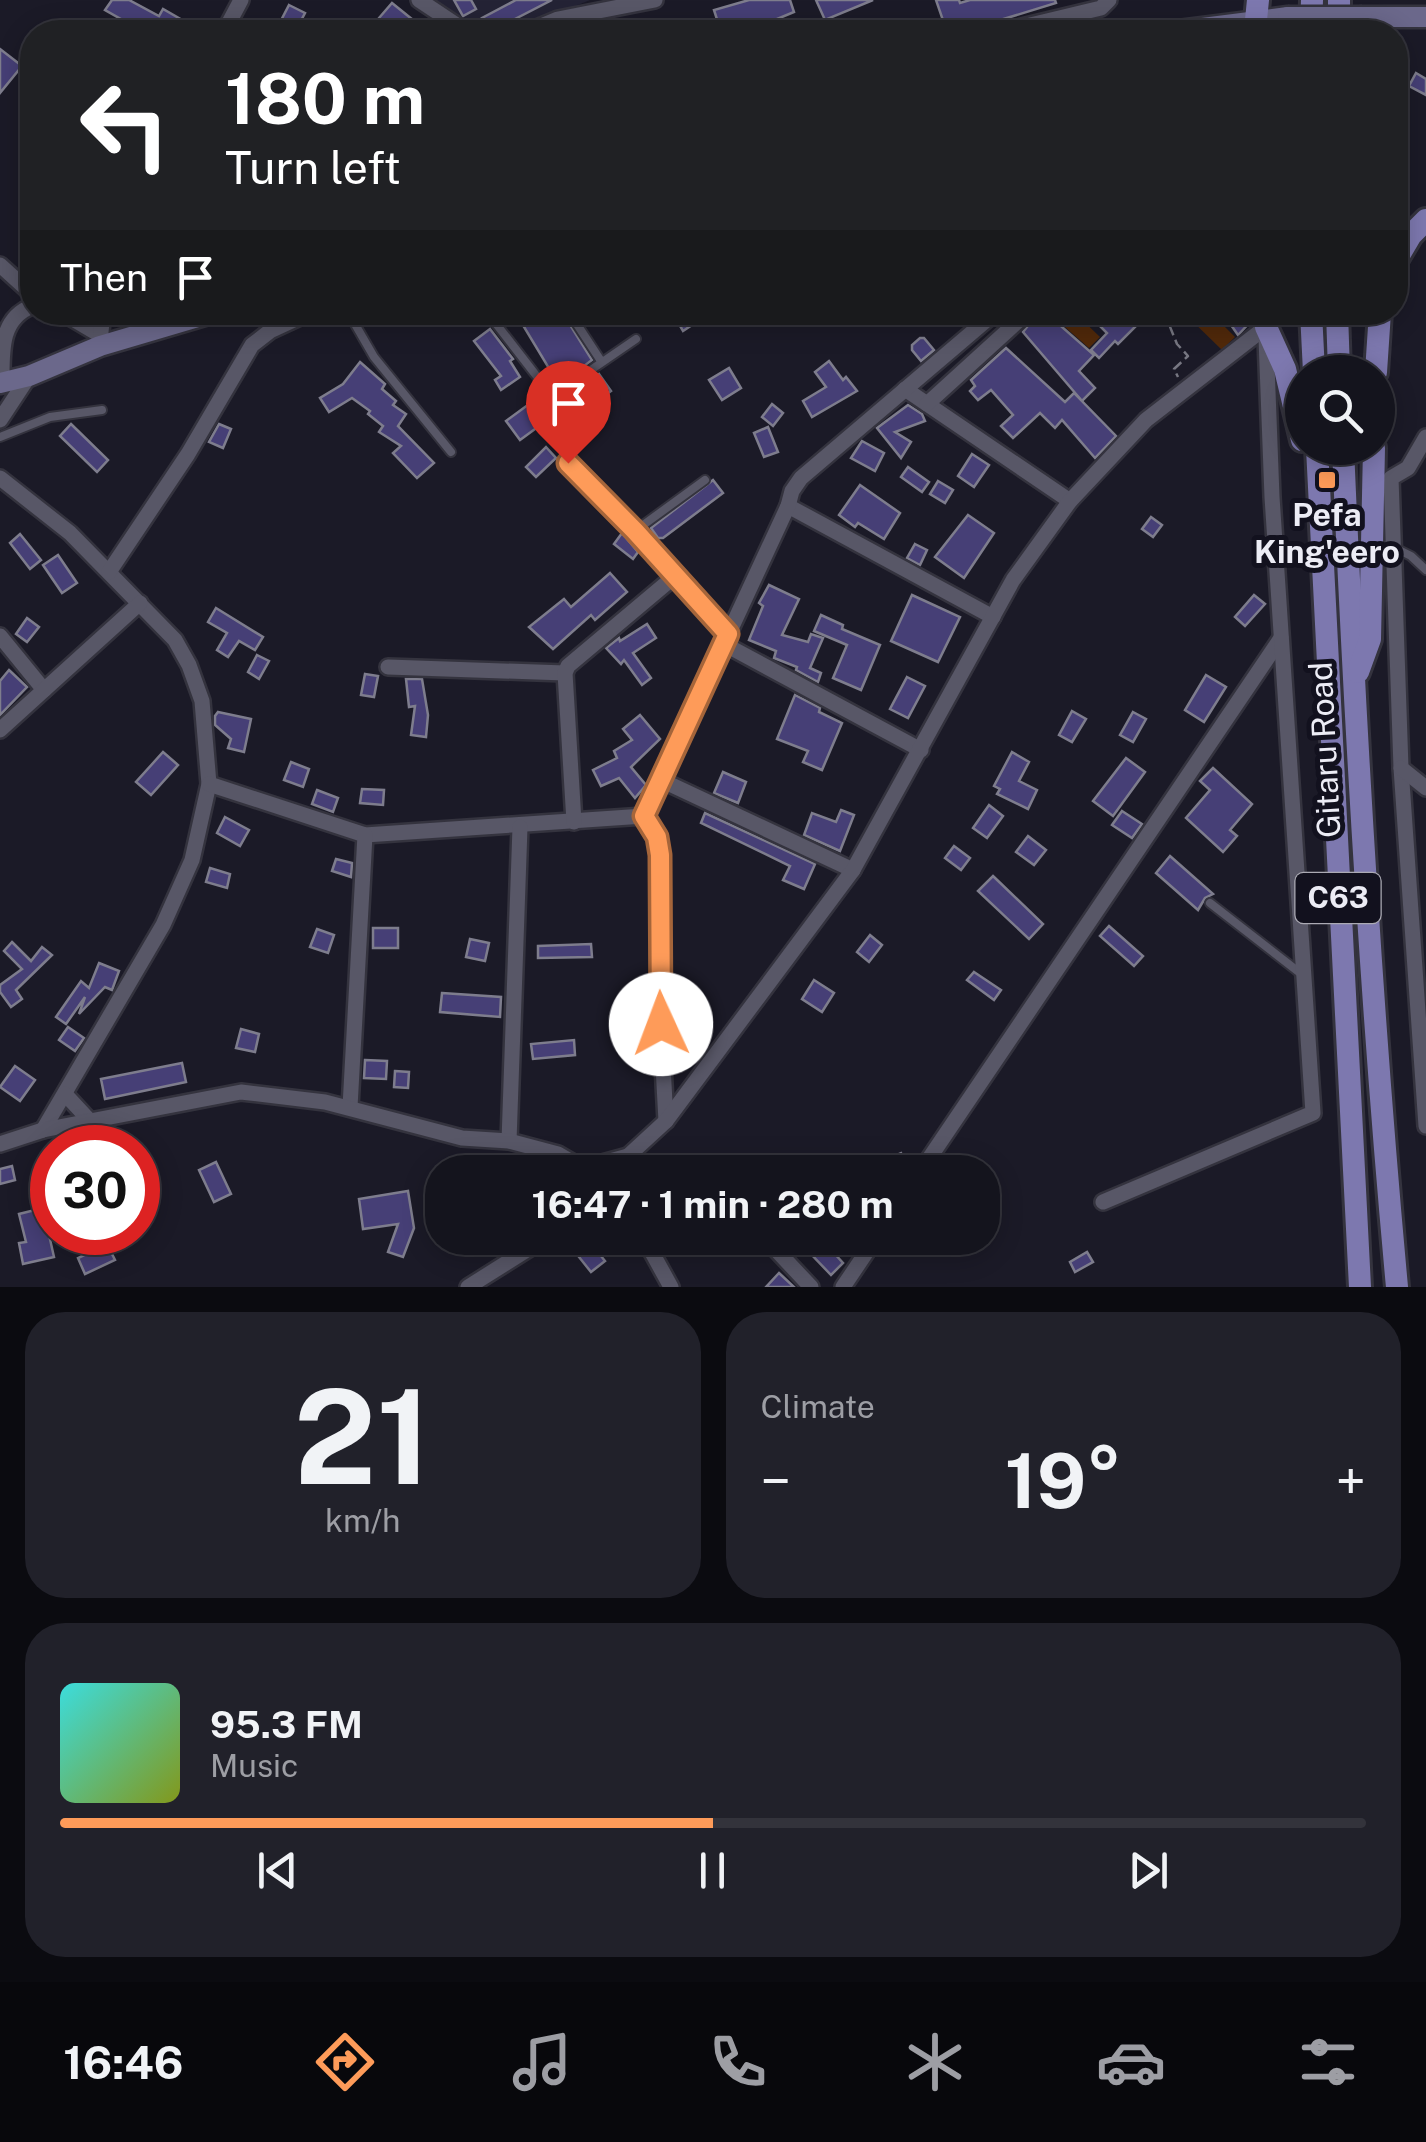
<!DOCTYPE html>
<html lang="en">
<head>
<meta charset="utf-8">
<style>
	:root { --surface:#14141d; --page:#21212a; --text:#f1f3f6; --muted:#9d9ea4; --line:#33333b; --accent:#fe9b59 }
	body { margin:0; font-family:"Public Sans",sans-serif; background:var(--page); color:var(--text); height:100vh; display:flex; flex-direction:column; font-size:38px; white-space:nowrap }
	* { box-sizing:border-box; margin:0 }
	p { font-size:32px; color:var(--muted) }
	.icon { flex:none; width:55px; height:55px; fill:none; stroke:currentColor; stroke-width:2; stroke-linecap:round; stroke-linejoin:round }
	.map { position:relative; height:1287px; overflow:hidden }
	.side { display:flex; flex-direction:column; gap:25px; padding:25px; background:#0b0b10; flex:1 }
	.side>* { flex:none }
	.banner { position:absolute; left:20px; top:20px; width:1388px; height:305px; border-radius:40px; box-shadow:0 5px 25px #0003,0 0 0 2px var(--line); background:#202124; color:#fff; overflow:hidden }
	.buttons { position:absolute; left:1285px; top:355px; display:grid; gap:20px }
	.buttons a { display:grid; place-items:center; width:110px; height:110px; border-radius:50%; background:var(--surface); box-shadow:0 5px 25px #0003,0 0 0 2px var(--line); font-size:50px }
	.speed { position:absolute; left:30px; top:1125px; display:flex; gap:20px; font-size:50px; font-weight:700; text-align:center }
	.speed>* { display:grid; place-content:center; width:130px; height:130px; border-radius:50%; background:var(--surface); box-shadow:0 5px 25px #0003,0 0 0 2px var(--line); line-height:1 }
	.speed .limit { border:15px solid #d22; background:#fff; color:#111 }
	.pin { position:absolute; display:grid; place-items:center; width:85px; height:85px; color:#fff; margin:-102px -42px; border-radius:50% 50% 50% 0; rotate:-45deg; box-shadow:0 0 10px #0007 }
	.pin .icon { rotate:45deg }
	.me { position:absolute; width:110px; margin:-55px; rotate:358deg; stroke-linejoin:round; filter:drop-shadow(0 0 8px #0008) }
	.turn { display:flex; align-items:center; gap:35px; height:210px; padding:0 40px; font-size:45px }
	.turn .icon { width:130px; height:130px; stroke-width:2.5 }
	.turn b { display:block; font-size:70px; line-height:85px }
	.then { display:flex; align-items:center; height:95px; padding:0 40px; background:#0003; gap:20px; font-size:38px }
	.big { font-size:75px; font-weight:700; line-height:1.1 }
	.side .card { flex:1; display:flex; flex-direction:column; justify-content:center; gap:15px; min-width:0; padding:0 35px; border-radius:40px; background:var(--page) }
	.side .dial { align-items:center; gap:0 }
	.dial b { font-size:130px; line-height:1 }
	.song { display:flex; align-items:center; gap:30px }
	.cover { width:120px; height:120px; border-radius:15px; background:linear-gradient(135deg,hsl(180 70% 55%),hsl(70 70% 35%)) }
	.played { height:10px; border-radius:5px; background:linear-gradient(90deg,var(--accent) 50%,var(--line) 50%) }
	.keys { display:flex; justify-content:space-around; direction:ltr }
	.heat { display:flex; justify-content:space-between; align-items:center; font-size:55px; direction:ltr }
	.side .tiles { flex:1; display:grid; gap:25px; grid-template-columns:1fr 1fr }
	.card:last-child { grid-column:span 2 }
	.trip { position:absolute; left:425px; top:1155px; width:575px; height:100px; border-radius:40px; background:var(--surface); box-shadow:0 5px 25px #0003,0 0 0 2px var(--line); font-weight:700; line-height:100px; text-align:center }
	.menu { display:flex; height:160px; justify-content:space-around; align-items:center; background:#08080c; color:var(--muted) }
	.menu .icon { width:70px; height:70px }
	.menu .active { color:var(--accent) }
	.menu b { font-size:45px; color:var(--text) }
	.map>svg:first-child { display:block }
	.built { fill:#242335 }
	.green { fill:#51290a }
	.building { fill:#463f76; stroke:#7e7d8d; stroke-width:2.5 }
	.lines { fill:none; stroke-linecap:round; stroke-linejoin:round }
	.service-casing { stroke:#34333e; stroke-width:12 }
	.minor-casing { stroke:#34333e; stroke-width:20 }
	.secondary-casing { stroke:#34333e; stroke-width:25 }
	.primary-casing { stroke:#34333e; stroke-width:28 }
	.path { stroke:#777782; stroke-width:2.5; stroke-dasharray:10 5; stroke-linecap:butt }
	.service { stroke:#585767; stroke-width:8 }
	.minor { stroke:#585767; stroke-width:15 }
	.secondary { stroke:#6b688b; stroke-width:20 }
	.primary { stroke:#7d78af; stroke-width:22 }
	.secondary-bridge-casing { stroke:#34333e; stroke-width:25; stroke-linecap:butt }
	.secondary-bridge { stroke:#6b688b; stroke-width:20 }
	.route-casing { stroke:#a5653a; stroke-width:25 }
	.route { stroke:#fe9b59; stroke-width:18 }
	.poi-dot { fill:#fe9b59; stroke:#12111e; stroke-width:4 }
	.labels { text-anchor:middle; stroke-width:10; stroke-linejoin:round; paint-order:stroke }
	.shield { fill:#12111e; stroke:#abaab4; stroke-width:2.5 }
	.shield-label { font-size:30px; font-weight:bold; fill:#ececf5 }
	.poi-label { font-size:32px; font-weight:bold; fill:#ececf5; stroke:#12111e }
	.street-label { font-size:32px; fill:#ececf5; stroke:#12111e }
</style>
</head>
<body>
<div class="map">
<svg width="1426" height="1287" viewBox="0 0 1426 1287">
	<rect width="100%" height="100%" fill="#1b1a27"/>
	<polygon class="built" points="434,0 590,0 512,32 480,32"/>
	<g class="green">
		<polygon points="1049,313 1075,313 1100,337 1089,348"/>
		<polygon points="1184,313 1211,313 1235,337 1222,350"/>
	</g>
	<g class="building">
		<polygon points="112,0 129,0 159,16 163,9 203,32 144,32 105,10"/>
		<polygon points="454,0 471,0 476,9 463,16"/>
		<polygon points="516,0 552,0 490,32 482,18"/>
		<polygon points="749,0 790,0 794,12 777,19 781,32 721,32 714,10"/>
		<polygon points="816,0 873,0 825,20"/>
		<polygon points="936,0 959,0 960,3 970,0 1055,0 1056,3 997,21 980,32 947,32"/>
		<polygon points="392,3 413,20 402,32 396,32 379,18"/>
		<polygon points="289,5 305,13 295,32 275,32"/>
		<polygon points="0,49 22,66 0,93"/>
		<polygon points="1416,73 1426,79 1426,95 1409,86"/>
		<polygon points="515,312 562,312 592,360 559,385"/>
		<polygon points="672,312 712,312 683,331"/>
		<polygon points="1039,312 1045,312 1094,355 1079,371 1095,388 1082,401 1023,332"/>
		<polygon points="1086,312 1150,312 1118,344 1115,341 1099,358 1091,350 1107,333"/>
		<polygon points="1222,312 1254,312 1254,318 1238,335"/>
		<polygon points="490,329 513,359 510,361 520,377 501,390 495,380 501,376 474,341"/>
		<polygon points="920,338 924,338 934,350 921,361 912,350 912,345"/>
		<polygon points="1006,348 1065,402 1074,393 1116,436 1095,458 1062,420 1055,428 1040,413 1013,438 1001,426 1013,415 991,390 978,400 970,391 975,386 971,380"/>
		<polygon points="829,361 843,380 846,377 857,391 812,417 803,401 826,387 815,372"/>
		<polygon points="360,362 385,384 382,389 396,401 393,405 406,414 398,426 434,463 417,478 393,453 401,446 379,432 383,426 368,414 370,411 352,398 329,412 320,398 343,384"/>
		<polygon points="729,368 741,388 722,400 709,380"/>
		<polygon points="599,374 611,391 598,401 588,390 570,403 564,394"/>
		<polygon points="536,399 550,418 520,440 506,421"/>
		<polygon points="772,404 783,413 773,426 762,417"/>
		<polygon points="908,405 922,414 925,421 895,432 911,442 901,458 877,428"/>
		<polygon points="71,424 108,460 97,472 60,436"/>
		<polygon points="219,424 231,429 223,448 209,442"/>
		<polygon points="768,427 778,452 764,457 754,433"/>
		<polygon points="862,441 884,453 875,471 851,458"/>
		<polygon points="546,447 556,458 536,477 526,467"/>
		<polygon points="972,454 989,465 974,487 958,476"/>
		<polygon points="908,467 929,482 922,492 901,477"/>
		<polygon points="713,480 723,493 663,538 658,538 651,528"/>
		<polygon points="938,481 953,490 945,503 930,494"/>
		<polygon points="860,485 900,513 884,539 858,523 855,527 839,515"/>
		<polygon points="968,515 994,533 964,578 935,557"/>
		<polygon points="1151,517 1162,525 1153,537 1142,529"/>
		<polygon points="622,533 638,552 633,559 614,544"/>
		<polygon points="20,534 41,560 30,569 10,543"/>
		<polygon points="915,544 927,550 920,565 907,558"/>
		<polygon points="58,555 77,583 62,593 43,565"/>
		<polygon points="610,573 627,592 595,620 591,615 553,649 529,627 564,599 571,607"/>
		<polygon points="769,585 799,599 782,635 808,642 811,634 823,638 810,668 821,673 818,682 796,670 797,667 774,658 776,651 749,640 763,606 759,603"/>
		<polygon points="912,595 960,617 938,662 891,641"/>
		<polygon points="1254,595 1265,604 1245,626 1235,617"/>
		<polygon points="216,608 263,637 255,650 239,641 228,657 217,650 227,633 208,622"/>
		<polygon points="821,615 843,625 842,629 880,645 861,690 833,678 847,645 814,631"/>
		<polygon points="27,618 39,627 27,642 16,634"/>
		<polygon points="647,624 656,638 633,653 651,678 642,685 624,660 621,664 606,648 619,638 620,641"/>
		<polygon points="257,655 269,661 259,679 248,672"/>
		<polygon points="9,670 27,687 0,715 0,681"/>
		<polygon points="365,674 378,676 374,697 361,695"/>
		<polygon points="1206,675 1226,687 1204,722 1185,710"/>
		<polygon points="907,677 925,686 908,718 890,709"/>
		<polygon points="406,679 422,679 428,715 426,737 411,735 415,706 409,707"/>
		<polygon points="795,695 820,708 819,712 842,723 822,770 803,762 808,751 777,739"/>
		<polygon points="1072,711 1086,719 1072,742 1059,735"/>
		<polygon points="218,712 251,719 244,752 228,748 231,739 215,725 215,716"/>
		<polygon points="1133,712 1146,719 1133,742 1120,735"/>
		<polygon points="640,715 660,739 631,767 646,785 635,798 619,778 601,786 593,770 617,758 614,751 632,740 623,729"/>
		<polygon points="163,752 178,765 151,795 136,782"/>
		<polygon points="1012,752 1029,762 1019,781 1037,790 1028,809 997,794 1000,789 994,786"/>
		<polygon points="1126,758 1145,772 1113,816 1093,801"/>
		<polygon points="291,762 309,769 303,787 284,780"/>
		<polygon points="1213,768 1252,804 1230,830 1237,836 1223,852 1186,818 1210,790 1200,781"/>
		<polygon points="723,772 746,782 738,803 714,793"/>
		<polygon points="362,789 384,790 383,805 360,803"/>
		<polygon points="317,790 338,798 333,812 312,804"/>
		<polygon points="989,805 1003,816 987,838 973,828"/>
		<polygon points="841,810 854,815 840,851 804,835 812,813 836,822"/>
		<polygon points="1122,811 1142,824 1132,838 1112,825"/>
		<polygon points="705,813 815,864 804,889 783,880 790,866 701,823"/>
		<polygon points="225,817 249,830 240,846 217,833"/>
		<polygon points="1028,836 1046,850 1034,865 1016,852"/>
		<polygon points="954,846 970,858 961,870 945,858"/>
		<polygon points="1170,856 1213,894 1205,898 1198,910 1156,873"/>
		<polygon points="336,859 352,863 351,877 332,871"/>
		<polygon points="210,868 230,874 227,888 206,882"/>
		<polygon points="993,876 1043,924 1029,939 978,891"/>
		<polygon points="1109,926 1143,956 1134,966 1100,936"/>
		<rect x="373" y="928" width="25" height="20"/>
		<polygon points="317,929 334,935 328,953 310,947"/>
		<polygon points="870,935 882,945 869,962 857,952"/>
		<polygon points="470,939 489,943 485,961 466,957"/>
		<polygon points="12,942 31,961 42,947 52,955 16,990 22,999 11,1007 0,992 0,985 22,969 4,951"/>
		<polygon points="591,944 592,957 538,958 538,946"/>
		<polygon points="99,963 119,971 112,990 105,987 79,1014 85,997 66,1024 56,1017 81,981 89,988"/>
		<polygon points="974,972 1001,990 994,1000 967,980"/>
		<polygon points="814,980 834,993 822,1012 802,999"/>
		<polygon points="442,993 501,997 500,1017 440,1012"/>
		<polygon points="68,1027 84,1038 75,1051 59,1040"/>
		<polygon points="241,1029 259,1034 255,1052 236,1048"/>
		<polygon points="574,1040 575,1055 533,1059 531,1044"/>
		<polygon points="365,1060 387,1061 386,1079 364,1078"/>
		<polygon points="182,1063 186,1082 105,1099 101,1079"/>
		<polygon points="15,1066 35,1080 20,1101 0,1087"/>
		<polygon points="395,1071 409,1072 408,1088 394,1087"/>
		<polygon points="901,1153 907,1165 891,1172 885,1160"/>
		<polygon points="216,1162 231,1194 214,1202 199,1170"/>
		<polygon points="12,1166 15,1180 0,1184 0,1169"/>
		<polygon points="408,1191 414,1228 403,1257 388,1252 398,1224 363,1229 359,1199"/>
		<polygon points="43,1208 54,1257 23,1264 19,1243 26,1242 19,1214"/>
		<polygon points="823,1241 843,1263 831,1275 810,1253"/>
		<polygon points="107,1244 115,1260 85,1274 78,1258"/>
		<polygon points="593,1246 605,1261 591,1272 579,1257"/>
		<polygon points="1087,1252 1093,1262 1075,1272 1070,1262"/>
		<polygon points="779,1273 794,1287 766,1287"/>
	</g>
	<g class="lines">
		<g class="service-casing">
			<g id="service">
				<polyline points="348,312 374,357 451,452"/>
				<polyline points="487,312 542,383"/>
				<polyline points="569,312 601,361"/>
				<polyline points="566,387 636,339"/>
				<polyline points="0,437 50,417 102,410"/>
				<polyline points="635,531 705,480"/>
				<polyline points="1395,548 1411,556 1426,570"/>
				<polyline points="1210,903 1304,976"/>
			</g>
		</g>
		<g class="minor-casing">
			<g id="minor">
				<polyline points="419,0 467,32"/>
				<polyline points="224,32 241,0"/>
				<polyline points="527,32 558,19 655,0"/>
				<polyline points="1001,32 1101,8 1109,0"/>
				<polyline points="0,265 32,294"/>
				<polyline points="61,312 100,335"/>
				<polyline points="100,342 103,312"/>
				<path d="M2 383C2 351 0 319 32 306"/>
				<polyline points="905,389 1070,501"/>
				<polyline points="927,404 1028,312"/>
				<polyline points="0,420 29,376"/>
				<polyline points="1426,437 1408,468 1391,478 1401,768 1426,1126"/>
				<polyline points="568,463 635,531 728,635"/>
				<polyline points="0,478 70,533 175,640 189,665 202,701 209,784 192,860 163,925 43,1130"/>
				<polyline points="788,506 993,617"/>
				<polyline points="109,572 188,454 252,345 270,331 311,312"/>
				<polyline points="0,636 44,690"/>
				<polyline points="724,644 921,750"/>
				<polyline points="388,667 565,673"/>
				<polyline points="0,730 140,603"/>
				<polyline points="1401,768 1426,788"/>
				<polyline points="661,780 853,870"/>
				<polyline points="209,784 365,835 644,816 788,506 792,491 801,478 996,312"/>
				<polyline points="644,816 657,837 660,855 659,991 666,1121"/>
				<polyline points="574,822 565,673 568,666 675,576"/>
				<polyline points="65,1094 90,1121"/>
				<polyline points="350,1107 365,835"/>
				<polyline points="509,1141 520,827"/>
				<polyline points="0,1144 43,1130 241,1092 325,1102 462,1138 509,1141 558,1154 589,1172"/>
				<polyline points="584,1168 628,1156"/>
				<polyline points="631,1172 628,1156 666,1121 853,870 1013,580 1070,501 1146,420 1266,327"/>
				<polyline points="920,1172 1281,638"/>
				<polyline points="1103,1202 1313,1113 1272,497 1265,312"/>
				<polyline points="644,1238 671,1287"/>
				<polyline points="765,1238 811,1287"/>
				<polyline points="468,1287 546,1238"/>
				<polyline points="843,1287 876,1238"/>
			</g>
		</g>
		<g class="secondary-casing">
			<g id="secondary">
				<polyline points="1362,17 1426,17"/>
				<polyline points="1171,32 1288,17"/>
				<polyline points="0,383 29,376 100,346 215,312"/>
			</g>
		</g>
		<g class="primary-casing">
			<g id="primary">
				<polyline points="1256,20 1258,0"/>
				<polyline points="1311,32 1312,0"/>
				<polyline points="1339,32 1339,0"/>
				<polyline points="1395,262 1411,235 1426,220"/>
				<polyline points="1311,312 1314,372"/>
				<polyline points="1337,312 1339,372"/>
				<polyline points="1266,327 1285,369 1302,440"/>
				<polyline points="1376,372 1380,312"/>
				<polyline points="1317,448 1360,1287"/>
				<path d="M1343 448C1355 728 1371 1007 1397 1287"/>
				<polyline points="1358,672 1370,639 1374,448"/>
			</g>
		</g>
		<polyline class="path" points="1164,312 1177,344 1188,356 1174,369 1178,377"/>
		<use href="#service" class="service"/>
		<use href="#minor" class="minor"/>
		<use href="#secondary" class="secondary"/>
		<use href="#primary" class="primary"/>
		<g class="secondary-bridge-casing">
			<polyline id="secondary-bridge" points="1288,17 1362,17"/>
		</g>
		<use href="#secondary-bridge" class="secondary-bridge"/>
	</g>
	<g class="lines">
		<g class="route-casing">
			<polyline id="route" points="568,463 635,531 728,634 644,816 657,837 660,855 661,1024"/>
		</g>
		<use href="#route" class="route"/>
	</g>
	<rect class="poi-dot" x="1317" y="470" width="20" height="20" rx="5"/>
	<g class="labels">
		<rect class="shield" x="1295.5" y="873" width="85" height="50" rx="8"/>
		<g class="shield-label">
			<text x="1338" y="908">C63</text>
		</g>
		<g class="poi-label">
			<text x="1327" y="526">Pefa<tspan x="1327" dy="37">King'eero</tspan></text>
		</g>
		<g class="street-label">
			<text transform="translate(1325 750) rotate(-93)" y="11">Gitaru Road</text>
		</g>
	</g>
</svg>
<div class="buttons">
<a><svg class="icon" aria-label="search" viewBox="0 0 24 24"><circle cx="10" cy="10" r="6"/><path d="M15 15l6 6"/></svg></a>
</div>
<div class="speed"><div class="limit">30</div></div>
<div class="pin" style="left:568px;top:463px;background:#d93025"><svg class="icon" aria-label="arrive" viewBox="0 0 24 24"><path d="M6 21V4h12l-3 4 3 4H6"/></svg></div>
<svg class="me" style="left:661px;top:1024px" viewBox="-20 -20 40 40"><circle r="19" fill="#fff"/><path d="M0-13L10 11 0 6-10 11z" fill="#fe9b59"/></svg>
<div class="trip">16:47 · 1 min · 280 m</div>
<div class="banner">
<div class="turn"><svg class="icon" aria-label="left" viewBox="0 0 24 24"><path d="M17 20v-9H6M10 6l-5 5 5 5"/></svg><div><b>180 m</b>Turn left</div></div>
<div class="then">Then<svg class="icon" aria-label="arrive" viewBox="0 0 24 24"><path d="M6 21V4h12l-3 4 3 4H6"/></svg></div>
</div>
</div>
<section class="side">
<div class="tiles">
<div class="card dial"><b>21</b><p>km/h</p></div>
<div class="card"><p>Climate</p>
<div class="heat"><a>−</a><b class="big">19°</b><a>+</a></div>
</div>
<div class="card">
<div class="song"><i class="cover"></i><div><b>95.3 FM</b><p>Music</p></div></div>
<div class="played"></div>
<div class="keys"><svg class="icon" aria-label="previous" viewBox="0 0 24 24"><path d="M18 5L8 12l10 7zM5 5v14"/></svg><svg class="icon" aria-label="pause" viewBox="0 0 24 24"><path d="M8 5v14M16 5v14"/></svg><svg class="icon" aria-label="next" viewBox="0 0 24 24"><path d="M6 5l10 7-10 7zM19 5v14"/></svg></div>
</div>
</div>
</section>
<nav class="menu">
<b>16:46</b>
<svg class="icon active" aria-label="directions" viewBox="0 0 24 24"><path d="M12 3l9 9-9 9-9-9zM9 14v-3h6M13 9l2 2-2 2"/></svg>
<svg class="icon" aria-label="music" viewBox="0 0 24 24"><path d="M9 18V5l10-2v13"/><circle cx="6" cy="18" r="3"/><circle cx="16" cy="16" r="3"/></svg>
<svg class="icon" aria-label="phone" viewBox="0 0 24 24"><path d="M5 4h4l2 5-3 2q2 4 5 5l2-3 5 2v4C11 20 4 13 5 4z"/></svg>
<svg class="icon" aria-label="climate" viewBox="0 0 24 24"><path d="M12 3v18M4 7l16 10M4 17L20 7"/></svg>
<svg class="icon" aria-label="car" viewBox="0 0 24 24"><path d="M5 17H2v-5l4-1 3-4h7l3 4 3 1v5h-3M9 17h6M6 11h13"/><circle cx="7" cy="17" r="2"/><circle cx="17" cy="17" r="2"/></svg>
<svg class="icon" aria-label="filters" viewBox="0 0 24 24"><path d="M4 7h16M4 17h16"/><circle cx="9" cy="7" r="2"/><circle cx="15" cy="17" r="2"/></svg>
</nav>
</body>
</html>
